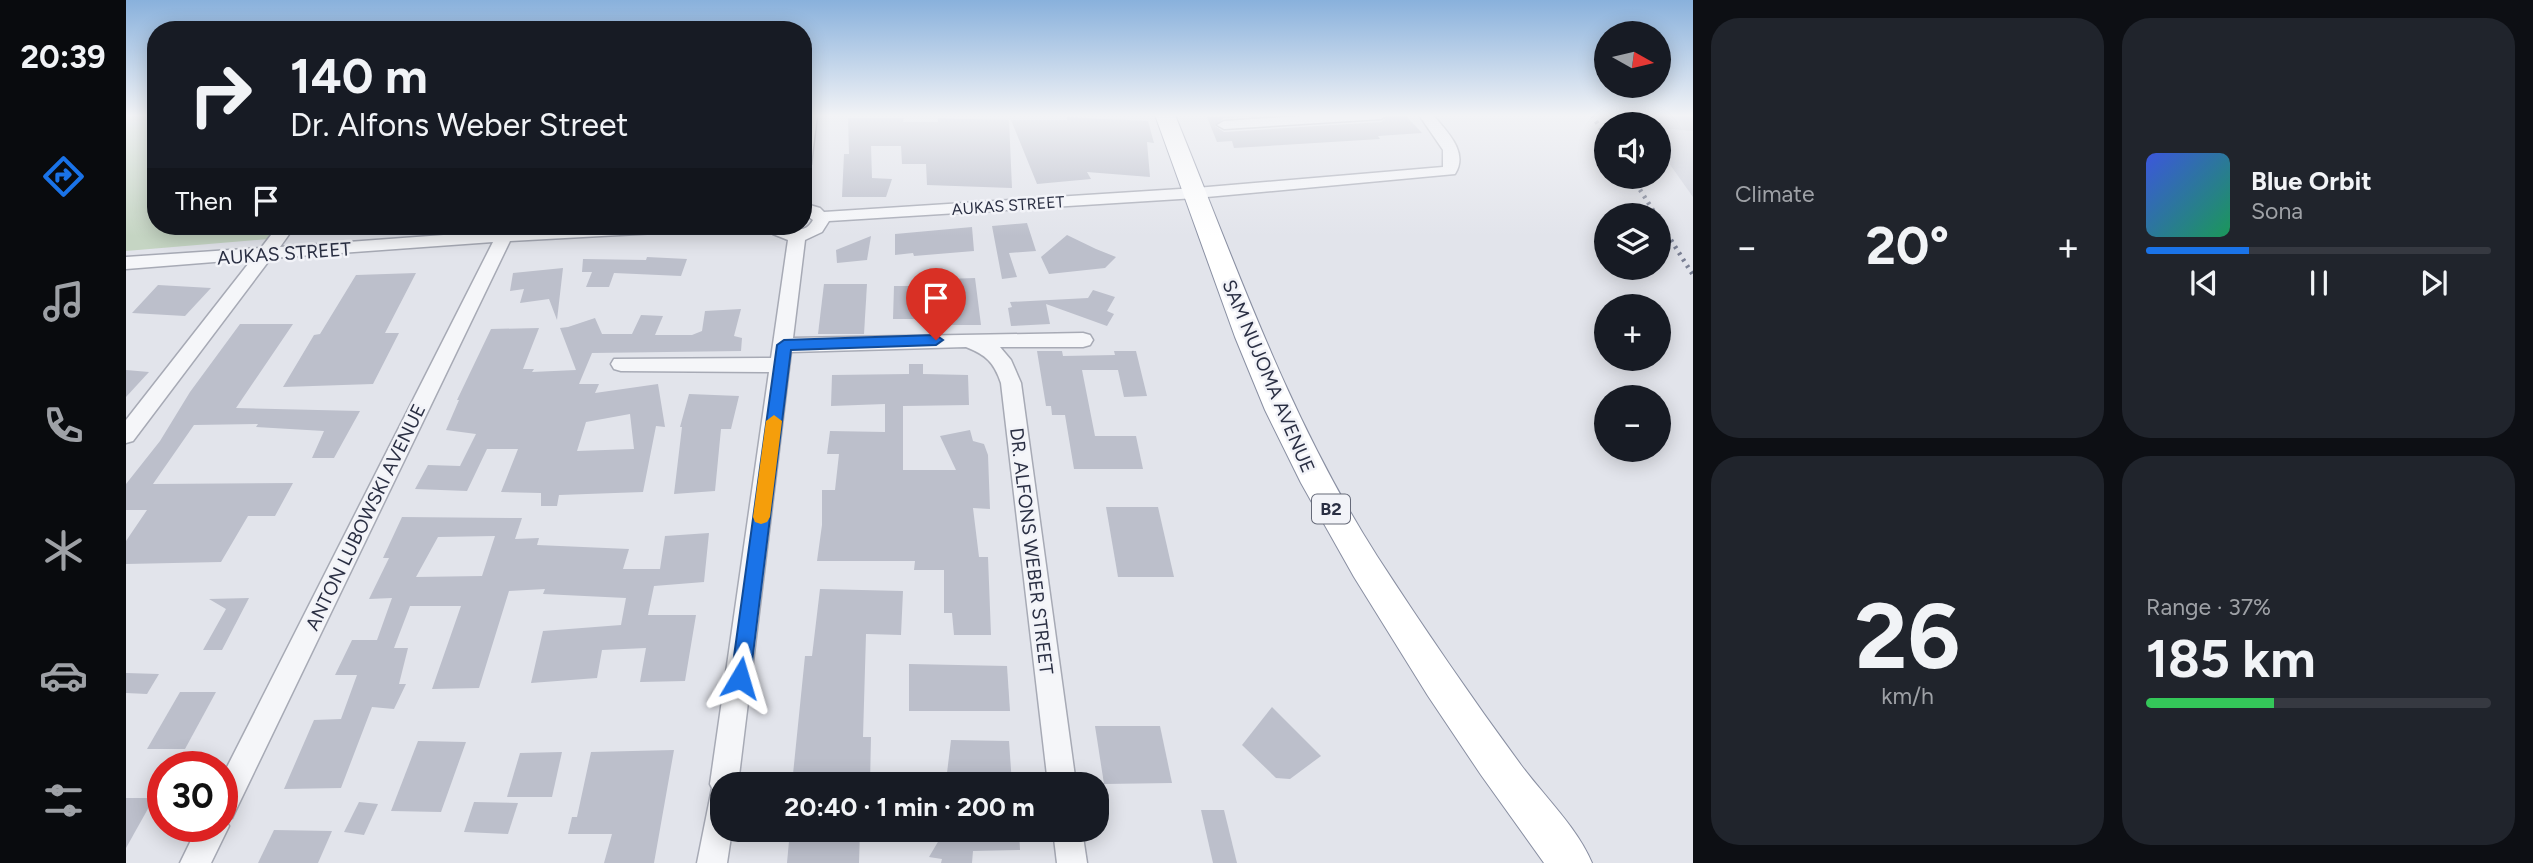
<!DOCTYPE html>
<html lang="en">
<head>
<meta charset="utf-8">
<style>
	:root { --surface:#171b24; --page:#20242c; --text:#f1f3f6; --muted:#9ea1a6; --line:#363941; --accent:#1a73e8 }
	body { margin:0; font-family:Figtree,sans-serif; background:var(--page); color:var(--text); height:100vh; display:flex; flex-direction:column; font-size:26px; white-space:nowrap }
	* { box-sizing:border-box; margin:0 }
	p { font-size:23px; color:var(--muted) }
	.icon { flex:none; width:38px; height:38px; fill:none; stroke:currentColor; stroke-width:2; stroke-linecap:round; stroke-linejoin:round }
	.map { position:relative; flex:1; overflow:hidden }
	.side { display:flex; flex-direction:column; gap:18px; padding:18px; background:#0d0f14; width:840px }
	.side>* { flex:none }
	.top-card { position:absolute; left:21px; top:21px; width:665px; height:214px; border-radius:28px; box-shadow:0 4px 18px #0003; background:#171b24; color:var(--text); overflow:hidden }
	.needle { width:46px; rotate:98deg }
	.tools { position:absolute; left:1468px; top:21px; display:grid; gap:14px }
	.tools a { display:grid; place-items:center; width:77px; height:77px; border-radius:50%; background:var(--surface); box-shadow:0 4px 18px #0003; font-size:35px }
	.speed { position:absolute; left:21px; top:751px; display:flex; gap:14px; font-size:35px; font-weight:700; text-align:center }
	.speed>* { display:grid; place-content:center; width:91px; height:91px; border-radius:50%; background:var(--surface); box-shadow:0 4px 18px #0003; line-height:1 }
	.speed .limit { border:10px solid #d22; background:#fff; color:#111 }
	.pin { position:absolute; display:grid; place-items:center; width:60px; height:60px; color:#fff; margin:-72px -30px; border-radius:50% 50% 50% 0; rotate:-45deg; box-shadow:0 0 7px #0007 }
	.pin .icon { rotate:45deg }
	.me { position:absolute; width:77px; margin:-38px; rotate:7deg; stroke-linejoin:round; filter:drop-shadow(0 0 5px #0008) }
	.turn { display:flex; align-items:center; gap:24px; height:147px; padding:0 28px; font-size:32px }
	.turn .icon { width:91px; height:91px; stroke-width:2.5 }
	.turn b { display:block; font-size:49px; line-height:60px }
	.then { display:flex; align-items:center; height:66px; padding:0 28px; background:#0003; gap:14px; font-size:26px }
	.big { font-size:52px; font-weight:700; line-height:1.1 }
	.side .card { flex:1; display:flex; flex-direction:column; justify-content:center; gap:10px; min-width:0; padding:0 24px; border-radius:28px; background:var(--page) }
	.side .dial { align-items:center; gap:0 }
	.dial b { font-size:91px; line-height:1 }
	.song { display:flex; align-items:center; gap:21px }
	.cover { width:84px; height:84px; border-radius:10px; background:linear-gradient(135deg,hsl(230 70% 55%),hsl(150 70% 35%)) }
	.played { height:7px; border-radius:4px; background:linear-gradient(90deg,var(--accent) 30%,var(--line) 30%) }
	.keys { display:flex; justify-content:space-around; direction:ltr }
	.heat { display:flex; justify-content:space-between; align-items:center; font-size:38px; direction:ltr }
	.charge { height:10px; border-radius:5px; background:linear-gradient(90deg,#34c759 37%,var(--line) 0) }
	.side .tiles { flex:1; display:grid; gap:18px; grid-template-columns:repeat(2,1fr) }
	.trip { position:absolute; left:584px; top:772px; width:399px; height:70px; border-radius:28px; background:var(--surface); box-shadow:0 4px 18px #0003; font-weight:700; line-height:70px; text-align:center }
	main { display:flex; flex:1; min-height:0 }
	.menu { display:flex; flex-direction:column; width:126px; justify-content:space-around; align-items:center; background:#090b0e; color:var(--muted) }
	.menu .icon { width:49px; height:49px }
	.menu .on { color:var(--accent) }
	.menu b { font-size:32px; color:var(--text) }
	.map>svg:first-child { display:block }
	.built { fill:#d0d3dd }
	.green { fill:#c5d5c3 }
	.building { fill:#bcbfcb; fill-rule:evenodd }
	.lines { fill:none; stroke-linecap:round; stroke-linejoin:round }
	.minor-casing { stroke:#a7aab5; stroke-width:3 }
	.highway-casing { stroke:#898fa2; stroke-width:2 }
	.minor { fill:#f5f6f9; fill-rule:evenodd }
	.highway { fill:#fff; fill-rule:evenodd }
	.rail { stroke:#7b8195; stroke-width:4.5; stroke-dasharray:2.5 5; stroke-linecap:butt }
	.route { fill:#1a73e8; stroke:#114b97; stroke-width:2 }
	.slow { fill:#f59e0b }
	.labels { text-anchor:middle; stroke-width:5; stroke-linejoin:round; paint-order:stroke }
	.far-street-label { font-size:16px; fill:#2a2f43; stroke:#f2f3f8 }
	.shield { fill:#f2f3f8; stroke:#666a79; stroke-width:2 }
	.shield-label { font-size:18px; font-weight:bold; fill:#2a2f43 }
	.street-label { font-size:19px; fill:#2a2f43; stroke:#f2f3f8 }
</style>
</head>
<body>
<main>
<nav class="menu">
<b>20:39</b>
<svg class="icon on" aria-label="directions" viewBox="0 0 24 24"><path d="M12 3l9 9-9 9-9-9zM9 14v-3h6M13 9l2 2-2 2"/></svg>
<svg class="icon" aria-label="music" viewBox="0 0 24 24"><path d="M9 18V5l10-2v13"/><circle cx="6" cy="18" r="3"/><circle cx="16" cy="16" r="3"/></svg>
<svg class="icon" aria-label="phone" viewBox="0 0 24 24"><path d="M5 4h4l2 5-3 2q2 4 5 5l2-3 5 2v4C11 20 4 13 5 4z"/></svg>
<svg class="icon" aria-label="climate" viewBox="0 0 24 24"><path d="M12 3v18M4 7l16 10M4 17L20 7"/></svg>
<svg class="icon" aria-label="car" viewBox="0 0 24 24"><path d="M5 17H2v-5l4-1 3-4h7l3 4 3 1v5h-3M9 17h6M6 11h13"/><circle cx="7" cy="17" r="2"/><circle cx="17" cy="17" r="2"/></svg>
<svg class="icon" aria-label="filters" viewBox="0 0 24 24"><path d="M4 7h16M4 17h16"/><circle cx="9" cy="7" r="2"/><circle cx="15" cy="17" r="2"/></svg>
</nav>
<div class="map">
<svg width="1567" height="863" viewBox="0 0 1567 863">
	<rect width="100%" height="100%" fill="#e2e4eb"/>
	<polygon class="built" points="1508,115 1567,115 1567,197 1533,149 1533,124 1515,124"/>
	<polygon class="green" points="0,115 30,115 30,226 152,226 142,239 0,251"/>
	<g class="building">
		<polygon points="1153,115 1098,118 1089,126 1098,132 1255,122 1264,115 1279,115 1296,133 1252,136 1254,139 1108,148 1106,141 1091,142 1081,117"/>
		<polygon points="1507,115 1567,115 1567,131 1533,128 1533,124 1506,124"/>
		<polygon points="941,117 1022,121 1028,143 1021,142 1024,177 961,172 965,179 911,184 885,120 941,120"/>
		<polygon points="722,118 778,118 777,122 812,122 812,118 883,120 886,188 801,185 800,164 776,164 775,146 745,146 746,178 766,179 760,197 716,197 718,154 723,154"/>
		<polygon points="901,223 910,251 883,253 891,277 876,279 866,226"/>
		<polygon points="846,227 848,251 788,256 787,253 769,255 769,234"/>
		<polygon points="941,235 970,249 990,257 979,268 923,274 915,257"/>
		<polygon points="745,236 741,260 711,263 710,250"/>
		<polygon points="521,257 561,259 555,276 488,273 483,287 460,287 466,272 456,272 457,259 520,260"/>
		<polygon points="437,268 431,320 423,299 394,303 398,289 384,291 387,273"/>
		<polygon points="290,273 259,333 273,333 247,384 157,387 188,335 194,334 230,275"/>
		<polygon points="849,278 855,325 823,325 822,302 792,302 792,319 767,319 768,286 795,286 795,283 821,283 821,279"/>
		<polygon points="698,284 741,284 738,334 692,334"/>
		<polygon points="32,285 85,288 59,316 6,313"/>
		<polygon points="967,290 989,297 981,311 988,314 981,326 920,304 924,324 885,326 882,308 886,307 884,302 962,298"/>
		<path d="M615 309 608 336 616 338 615 351 466 353 453 384H473L469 393 532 384 539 427 530 426 517 492 433 495 431 506H415V493L375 492 392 449H361L341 491 289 489 302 465 334 466 350 434 320 430 333 400H331L365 329 413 328 397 369H408L406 372 450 370 434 328 442 327 469 318 476 334H506L515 315 537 316 529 335H566L576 331 579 311ZM504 414 508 449 451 451 460 422Z"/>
		<polygon points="114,324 167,324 110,408 234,411 208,458 186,458 198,431 130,427 132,424 68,425 27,484 167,483 149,516 122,516 95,562 0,564 0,541 21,510 0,510 0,484 34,441 64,392"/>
		<polygon points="911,351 936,351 937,356 989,355 988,351 1010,351 1021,396 998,397 992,370 956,370 969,436 1010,436 1017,469 948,469 939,415 926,415 925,406 920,406"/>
		<polygon points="783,364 797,364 797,374 842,375 843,405 777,406 777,470 830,470 814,436 844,430 847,441 858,444 862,455 864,509 847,508 853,557 862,557 865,635 828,635 826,613 818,613 818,570 788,570 789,561 691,561 696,525 696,490 709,490 713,454 701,454 704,431 759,432 759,404 705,406 706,375 783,374"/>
		<polygon points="0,370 23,372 0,397"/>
		<polygon points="563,394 613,396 605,429 595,429 589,491 548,494 556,427 554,427"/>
		<polygon points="980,507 1032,507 1048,577 992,577"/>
		<path d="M276 517 396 518 389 539 413 538 411 545 503 549 497 569H534L539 536 583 533 578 582 528 586 522 615H570L559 681 514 682 520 648 476 650 471 678 405 683 417 631 495 625 500 598 417 594 419 589 383 591 353 688 306 689 335 606H284L268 648H282L273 684H280L268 709 246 707 215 788 158 789 188 720 215 719 231 675H209L226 640H251L266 598 243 599 263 558H257ZM369 536 356 576 290 577 312 537Z"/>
		<polygon points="694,589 777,591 775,635 740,634 737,737 745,737 744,784 666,784 679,656 686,656"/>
		<polygon points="123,598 96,650 77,650 100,609 83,599"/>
		<polygon points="783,664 881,666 884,711 783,711"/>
		<polygon points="0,673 33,674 21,694 0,693"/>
		<polygon points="54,692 90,692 59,749 21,749"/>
		<polygon points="1146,707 1195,756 1164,779 1150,778 1116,745"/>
		<polygon points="969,726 1034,726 1046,783 978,784"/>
		<polygon points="825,740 883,741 886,784 852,784 851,773 821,773"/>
		<polygon points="292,741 340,742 315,812 265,811"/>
		<polygon points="548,750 528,863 478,863 486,834 442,834 446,817 451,817 465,752"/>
		<polygon points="436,752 426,797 381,797 394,753"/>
		<polygon points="0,798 28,798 0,848"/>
		<polygon points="233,802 252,804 238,835 218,832"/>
		<polygon points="348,802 392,803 382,834 338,832"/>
		<polygon points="1075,810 1098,810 1111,863 1087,863"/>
		<polygon points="148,830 206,831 192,863 132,863"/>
		<polygon points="664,830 734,830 733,863 661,863"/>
		<polygon points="819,830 893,830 894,850 847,851 846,863 815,863 816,859 803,857"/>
	</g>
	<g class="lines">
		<g class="minor-casing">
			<g id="minor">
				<polygon points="677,115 691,115 685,164 677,169"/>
				<polygon points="1190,115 1262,115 1255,119 1098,129 1091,125 1098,121"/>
				<path d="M1293 115H1307C1321 132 1343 152 1329 174L1070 198 703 221 696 232 679 240 667 338 957 333 964 335 967 340 964 345 957 347H874L885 360 895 383 950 784H922L875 383C868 362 860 355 840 347L665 352 612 784H597V830H606L601 863H571L586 788 584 784 643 372 495 371 488 369 485 364 488 359 645 358 662 240 647 234 640 226C644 226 653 224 657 226 669 229 679 234 687 220L677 213V203L694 208 698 212 1070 188 1317 167V150Z"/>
				<polygon points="152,226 169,226 154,247 372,231 375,226 391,226 389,230 473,226 575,226 567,231 384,241 106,818 100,821 103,826 85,863 54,863 72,826 96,826 96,777 367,242 145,258 7,441 0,443 0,420 126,259 0,269 0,257 135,248"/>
				<polygon points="927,830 956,830 961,863 931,863"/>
			</g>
		</g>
		<g class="highway-casing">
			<path id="highway" d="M1029 115H1049C1111 267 1162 417 1251 556 1297 627 1345 697 1395 765 1418 796 1451 827 1466 863H1418L1355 775 1302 696 1228 577 1175 483 1139 410 1109 337Z"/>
		</g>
		<use href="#minor" class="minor"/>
		<use href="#highway" class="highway"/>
		<g class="rail">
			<polyline points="1466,115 1480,137"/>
			<polyline points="1506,177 1530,215"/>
			<polyline points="1533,221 1567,275"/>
		</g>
	</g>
	<linearGradient id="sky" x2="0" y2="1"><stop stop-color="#89b1dc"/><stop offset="0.49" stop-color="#f2f3f6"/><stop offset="1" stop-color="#f2f3f6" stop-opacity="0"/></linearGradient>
	<rect width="1567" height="236" fill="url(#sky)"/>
	<polygon class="route" points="810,335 817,340 810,345 665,350 624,678 621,684 614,687 607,684 605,678 651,345 658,340"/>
	<polygon class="slow" points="648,415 656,421 644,517 641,522 635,524 629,522 627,517 640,421"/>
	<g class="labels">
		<g class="far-street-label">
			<text transform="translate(882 205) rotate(-4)" y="6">AUKAS STREET</text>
		</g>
		<rect class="shield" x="1186" y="494.5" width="38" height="29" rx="5"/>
		<g class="shield-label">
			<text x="1205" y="515">B2</text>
		</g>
		<g class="street-label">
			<text transform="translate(158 253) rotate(-4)" y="7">AUKAS STREET</text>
			<text transform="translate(1143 376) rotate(67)" y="7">SAM NUJOMA AVENUE</text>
			<text transform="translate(239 517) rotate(-64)" y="7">ANTON LUBOWSKI AVENUE</text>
			<text transform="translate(906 551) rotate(83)" y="7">DR. ALFONS WEBER STREET</text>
		</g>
	</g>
</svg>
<div class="tools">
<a><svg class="needle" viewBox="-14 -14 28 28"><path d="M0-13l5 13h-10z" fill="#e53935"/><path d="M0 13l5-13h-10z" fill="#9ea1a6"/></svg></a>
<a><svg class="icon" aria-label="sound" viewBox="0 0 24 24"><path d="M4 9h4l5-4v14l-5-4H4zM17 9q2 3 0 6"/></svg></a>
<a><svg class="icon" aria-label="layers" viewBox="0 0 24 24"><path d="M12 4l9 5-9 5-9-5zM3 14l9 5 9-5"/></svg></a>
<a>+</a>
<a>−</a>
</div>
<div class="speed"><div class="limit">30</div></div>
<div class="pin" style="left:810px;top:340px;background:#d93025"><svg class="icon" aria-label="arrive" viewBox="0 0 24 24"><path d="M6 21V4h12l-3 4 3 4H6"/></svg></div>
<svg class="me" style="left:614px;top:678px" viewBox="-20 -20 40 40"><path d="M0-17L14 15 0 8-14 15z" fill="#1a73e8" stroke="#fff" stroke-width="4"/></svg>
<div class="trip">20:40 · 1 min · 200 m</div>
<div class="top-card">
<div class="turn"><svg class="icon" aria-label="right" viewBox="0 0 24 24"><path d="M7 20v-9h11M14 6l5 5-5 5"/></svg><div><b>140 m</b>Dr. Alfons Weber Street</div></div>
<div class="then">Then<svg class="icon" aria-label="arrive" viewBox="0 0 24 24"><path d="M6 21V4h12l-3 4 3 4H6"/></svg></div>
</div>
</div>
<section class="side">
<div class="tiles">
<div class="card"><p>Climate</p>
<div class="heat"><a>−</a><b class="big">20°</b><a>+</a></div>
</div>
<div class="card">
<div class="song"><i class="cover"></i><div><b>Blue Orbit</b><p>Sona</p></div></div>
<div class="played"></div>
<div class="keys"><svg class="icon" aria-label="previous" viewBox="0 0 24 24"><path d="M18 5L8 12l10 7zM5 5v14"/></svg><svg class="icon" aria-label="pause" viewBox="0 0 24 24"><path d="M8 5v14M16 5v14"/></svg><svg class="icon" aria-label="next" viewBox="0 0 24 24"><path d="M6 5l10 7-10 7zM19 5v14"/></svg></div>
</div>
<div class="card dial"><b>26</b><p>km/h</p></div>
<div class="card"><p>Range · 37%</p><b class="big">185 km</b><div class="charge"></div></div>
</div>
</section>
</main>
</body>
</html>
